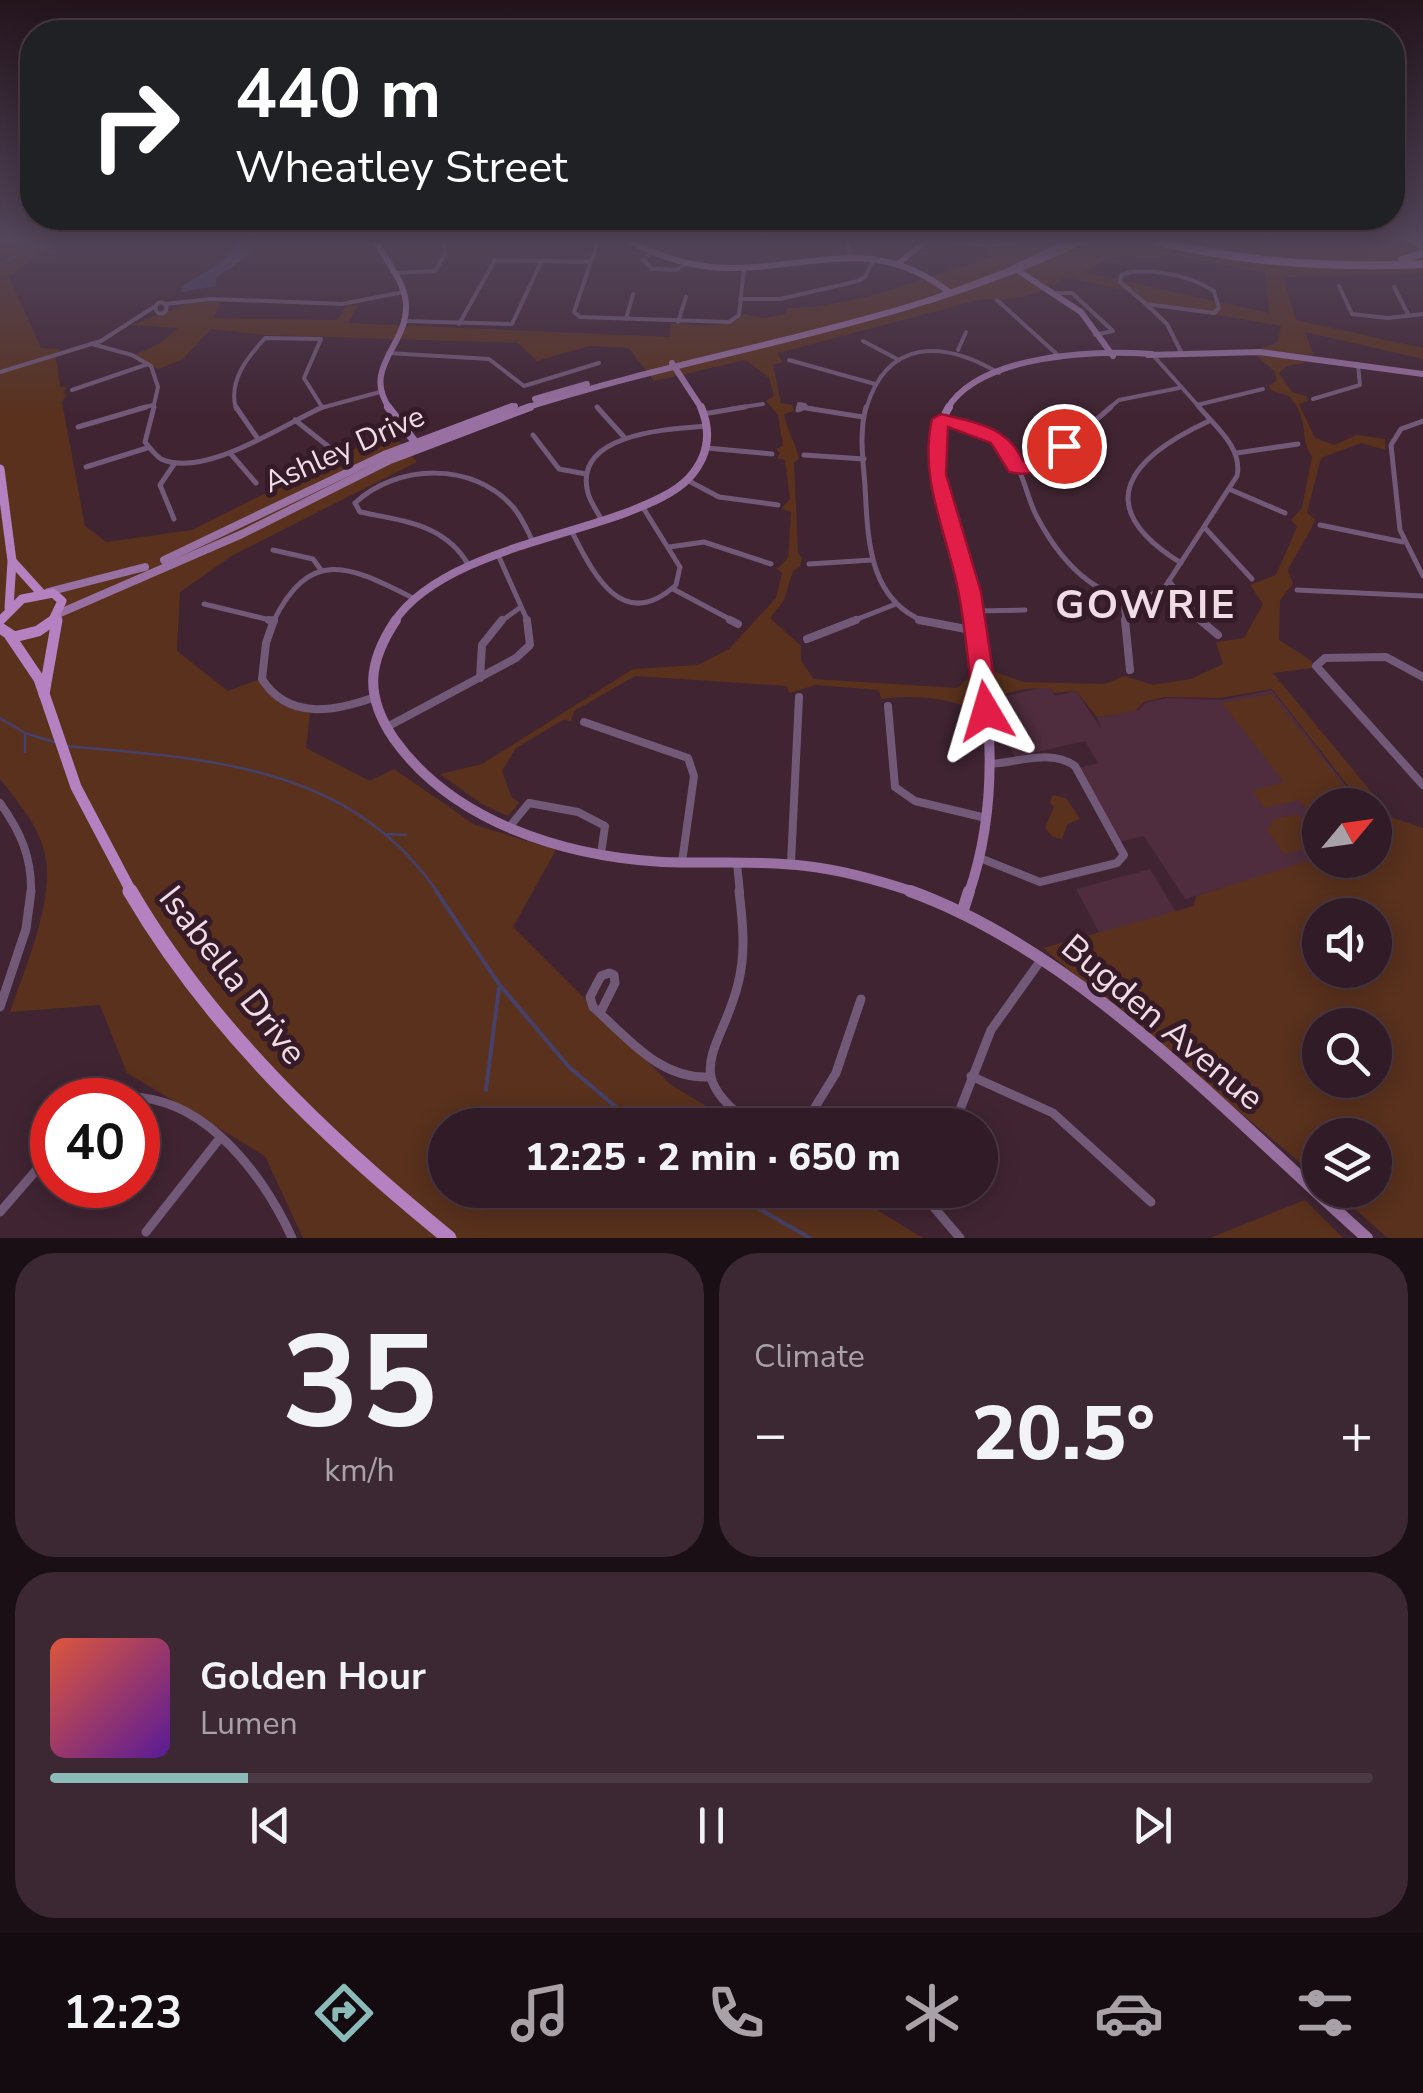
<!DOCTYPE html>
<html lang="en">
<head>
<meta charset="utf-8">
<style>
	:root { --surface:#301b26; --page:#3c2832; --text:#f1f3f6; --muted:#a8a1a7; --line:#4b3943; --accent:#8bbbb9 }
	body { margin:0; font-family:"Nunito Sans",sans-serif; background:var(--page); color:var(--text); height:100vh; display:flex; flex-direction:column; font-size:38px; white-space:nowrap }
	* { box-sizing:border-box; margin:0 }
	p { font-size:32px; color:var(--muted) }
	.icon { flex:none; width:55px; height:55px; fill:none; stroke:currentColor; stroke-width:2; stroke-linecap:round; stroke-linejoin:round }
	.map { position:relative; height:1238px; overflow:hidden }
	.details { display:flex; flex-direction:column; gap:15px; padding:15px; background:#1a0f15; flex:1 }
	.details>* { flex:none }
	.top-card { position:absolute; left:20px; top:20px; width:1385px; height:210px; border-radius:40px; box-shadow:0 5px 25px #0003,0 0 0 2px var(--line); background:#202124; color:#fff; overflow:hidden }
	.needle { width:65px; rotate:61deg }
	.tools { position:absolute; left:1302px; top:788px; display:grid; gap:20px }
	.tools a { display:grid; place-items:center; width:90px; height:90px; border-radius:50%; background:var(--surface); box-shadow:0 5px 25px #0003,0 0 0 2px var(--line); font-size:50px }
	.speed { position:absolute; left:30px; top:1078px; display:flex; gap:20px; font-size:50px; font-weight:700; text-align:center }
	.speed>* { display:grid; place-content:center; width:130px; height:130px; border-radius:50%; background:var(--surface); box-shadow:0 5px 25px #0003,0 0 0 2px var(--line); line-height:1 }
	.speed .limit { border:15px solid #d22; background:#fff; color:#111 }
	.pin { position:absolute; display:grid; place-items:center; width:85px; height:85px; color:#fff; margin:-42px; border:5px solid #fff; border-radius:50%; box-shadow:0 2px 10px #0007 }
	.me { position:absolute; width:110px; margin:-55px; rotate:353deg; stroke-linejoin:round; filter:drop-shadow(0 0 8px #0008) }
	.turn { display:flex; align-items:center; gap:35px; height:210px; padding:0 50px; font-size:45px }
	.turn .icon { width:130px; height:130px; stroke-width:2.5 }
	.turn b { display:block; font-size:70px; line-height:85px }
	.big { font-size:75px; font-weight:800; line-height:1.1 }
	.details .widget { flex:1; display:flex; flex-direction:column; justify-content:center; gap:15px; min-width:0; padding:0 35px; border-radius:40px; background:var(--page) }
	.details .dial { align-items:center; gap:0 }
	.dial b { font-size:130px; line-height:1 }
	.song { display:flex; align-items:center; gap:30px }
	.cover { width:120px; height:120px; border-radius:15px; background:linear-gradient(135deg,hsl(10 70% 55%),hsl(270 70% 35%)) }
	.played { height:10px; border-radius:5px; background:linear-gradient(90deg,var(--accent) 15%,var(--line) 15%) }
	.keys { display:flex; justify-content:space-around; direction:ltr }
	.heat { display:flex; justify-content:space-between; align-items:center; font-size:55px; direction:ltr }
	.details .tiles { flex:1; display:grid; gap:15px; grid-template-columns:1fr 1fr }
	.widget:last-child { grid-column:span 2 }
	.trip { position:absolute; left:428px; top:1108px; width:570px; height:100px; border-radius:50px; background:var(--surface); box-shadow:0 5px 25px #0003,0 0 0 2px var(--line); font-weight:800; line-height:100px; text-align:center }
	.tab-bar { display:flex; height:160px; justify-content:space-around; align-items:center; background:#130b0f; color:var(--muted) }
	.tab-bar .icon { width:70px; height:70px }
	.tab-bar .current { color:var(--accent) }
	.tab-bar b { font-size:45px; color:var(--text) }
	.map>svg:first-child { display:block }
	.built { fill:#4f2d3e }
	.green { fill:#59311d; fill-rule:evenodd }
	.water { fill:#474068 }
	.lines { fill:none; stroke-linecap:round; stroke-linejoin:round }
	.stream-far1 { stroke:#474068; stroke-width:2.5 }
	.stream { stroke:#474068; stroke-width:4 }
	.street-far3 { stroke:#725978; stroke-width:4 }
	.street-far2 { stroke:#725978; stroke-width:5 }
	.street-far1 { stroke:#725978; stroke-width:8 }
	.street { stroke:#725978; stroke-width:9 }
	.secondary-far3 { stroke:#9870a1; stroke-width:6 }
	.secondary-far2 { stroke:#9870a1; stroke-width:8 }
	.secondary-far1 { stroke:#9870a1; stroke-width:10 }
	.secondary { stroke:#9870a1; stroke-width:12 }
	.primary-far3 { stroke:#b581c1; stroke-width:8 }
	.primary-far2 { stroke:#b581c1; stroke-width:9 }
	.primary-far1 { stroke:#b581c1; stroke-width:11 }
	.primary { stroke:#b581c1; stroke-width:15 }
	.route { fill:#e11d48; stroke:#92132f; stroke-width:2.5 }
	.labels { text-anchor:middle; stroke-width:10; stroke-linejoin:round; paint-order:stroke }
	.street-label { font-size:30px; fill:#f0dce5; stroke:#351a28 }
	.near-street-label { font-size:35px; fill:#f0dce5; stroke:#351a28 }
	.district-label { font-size:40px; font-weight:bold; letter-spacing:2.5px; fill:#f0dce5; stroke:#351a28 }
</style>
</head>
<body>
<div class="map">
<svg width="1423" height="1238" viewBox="0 0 1423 1238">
	<rect width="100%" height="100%" fill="#402432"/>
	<g class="built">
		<polygon points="1049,686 1055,696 1076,691 1101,729 1097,717 1139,710 1145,703 1167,698 1222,700 1272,690 1361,805 1320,805 1320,855 1303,864 1185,899 1144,836 1119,842 1075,769 1098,763 1085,741 1015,757 1004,737 1017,733 997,698"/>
		<polygon points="1150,869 1176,912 1100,934 1076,889"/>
	</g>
	<g class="green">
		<path d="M0 241H56L9 276 41 348 60 349 56 359 60 386 67 388 63 393 67 395 62 402 85 526 106 542 192 530 390 431 417 462 233 555 180 592 177 651 228 691 260 679 277 702 310 713 306 748 370 781 394 769 475 825 556 850 513 927 670 1084 737 1125H445V1190H844L923 1238H303L265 1156 127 1073 100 1005 10 1012C24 971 53 904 46 860 42 829 18 802 0 779Z"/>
		<path d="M1024 241H1423V274L1283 277 1296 320 1423 348V359L1305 332 1314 355 1257 350 1278 342 1281 326 1146 302 1127 291 1065 277C1042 296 1011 301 982 299L778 353 782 362 773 365 781 403 792 405 794 411 784 414C787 431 797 446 799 459L794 462 798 553 802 558 800 567 793 571 784 600 770 618 801 646V661L814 679 957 688 973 674 978 710C945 698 915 694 881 699L879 690 816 685 789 693 787 686 635 676 574 711 571 721 563 720 516 748 502 771 511 796 519 803 508 816 482 804 440 774 482 764 633 669 698 665 729 649 776 598 782 573 777 569 788 558 791 512 781 509 790 499 785 460 777 458 780 453 776 449 783 446 778 415 766 401 774 396 769 378 746 360 654 381 629 348 589 346 537 361 518 343 266 335 211 329 182 360 158 369 133 356 162 342 178 328 131 325 189 303 220 302 214 318 337 320 346 306H358L348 323 670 337 671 323C695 324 725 331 744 314L764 318 785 314 788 308C853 308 924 278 989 258L987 249ZM1168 254 1265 273 1269 313 1084 272C1097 264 1110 256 1125 256 1146 256 1147 262 1168 254Z"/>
		<path d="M1256 355 1303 358 1304 363 1287 366 1279 373 1292 392 1306 396 1308 401 1299 404 1315 438 1334 445 1357 435 1385 439V450L1361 443 1321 458 1307 513 1315 519C1311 533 1296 553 1288 570L1293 584 1280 600 1279 640 1312 661V668L1273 673 1393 818 1423 828V1238H1388L1333 1190H1375V1135H1320V1179L1043 948 1194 906 1196 896 1320 857 1375 860V805H1363L1272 689 1220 698 1165 697 1144 702 1135 711 1097 717 1076 691 1054 693 1050 688 1024 689 993 697 990 670 1023 682 1105 684 1124 676 1153 685 1191 679 1223 664 1216 642 1244 638 1263 604 1250 585 1276 575 1297 527 1291 520 1302 508 1312 456C1299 440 1311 421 1289 396L1272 391 1268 386 1277 381 1274 371ZM1320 915H1375V970H1320ZM1320 1025H1375V1080H1320Z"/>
		<polygon points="1271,694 1359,805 1320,805 1320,828 1299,800 1264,808 1252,791 1284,782 1222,703"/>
		<polygon points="1053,795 1066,798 1080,818 1067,825 1062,839 1053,837 1045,828 1054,807 1050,802"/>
		<polygon points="1298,814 1320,845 1284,854 1266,828 1273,826 1270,820"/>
		<polygon points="1305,1200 1343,1238 1210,1238"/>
	</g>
	<path class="water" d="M240 241H255L246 257 216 278V286L181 292 182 286C204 272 226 265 240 241Z"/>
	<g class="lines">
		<g class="stream-far1">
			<polyline points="0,265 40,241"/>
			<polyline points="0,718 25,733 54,742"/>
			<polyline points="25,733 25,752"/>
			<path d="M66 746C207 759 350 764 438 893"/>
			<polyline points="388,834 406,835"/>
		</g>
		<g class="stream">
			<polyline points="436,891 499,984 569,1067 637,1125"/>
			<polyline points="486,1090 499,988"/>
			<polyline points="726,1190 810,1238"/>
		</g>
		<g class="street-far3">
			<polyline points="598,241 574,312 580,317 729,322 739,315 744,268"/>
			<polyline points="848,241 850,255"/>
			<polyline points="942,241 989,246 1025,241"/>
			<polyline points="650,253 643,260 652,269 676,270 686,264"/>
			<path d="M1131 272C1160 270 1189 276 1214 291L1219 308 1214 313 1146 304 1120 282 1121 275Z"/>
			<polyline points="395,273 435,271 445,254 443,241"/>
			<polyline points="1339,286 1352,314 1388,318 1423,314"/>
			<polyline points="1394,287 1409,316"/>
			<polyline points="1052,293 1072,293 1113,331 1095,335"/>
			<polyline points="740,299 780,299 858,281 865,277 874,258"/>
			<polyline points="997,300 1060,357"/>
			<circle cx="161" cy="308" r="5.5"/>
			<polyline points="165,304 212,299 342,304 404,292"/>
			<polyline points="1146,304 1167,324 1181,352"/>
			<polyline points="626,319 633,294"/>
			<polyline points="403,321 512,324 542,260"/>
			<polyline points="678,322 686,297"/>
			<polyline points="459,324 495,260 591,262"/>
			<polyline points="863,341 899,360"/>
			<polyline points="92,344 132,355 151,366 158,387 153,409"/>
			<polyline points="958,350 966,332"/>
			<polyline points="388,353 489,359 524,386 599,363"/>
			<polyline points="1152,354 1201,409"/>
			<polyline points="789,360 875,384"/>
			<polyline points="0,372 101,341 154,307"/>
			<polyline points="72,390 148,364"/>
			<polyline points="1313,399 1360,385 1358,364"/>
			<polyline points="1197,405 1263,389"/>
			<polyline points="806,408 815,409"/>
			<polyline points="138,409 153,405"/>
			<path d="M236 409C228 381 247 358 265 338L321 339 304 378 322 407"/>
			<polyline points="317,409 380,392"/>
			<polyline points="730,409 763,404"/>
			<polyline points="798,409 799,404 805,405 800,409"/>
			<path d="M866 409C887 338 943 340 999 373"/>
			<polyline points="1108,409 1119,400 1179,388"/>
		</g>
		<g class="street-far2">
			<path d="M154 407 145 442C150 448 155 455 161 459 204 479 284 424 323 407"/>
			<polyline points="236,407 258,439"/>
			<polyline points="597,407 624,437"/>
			<polyline points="799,407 798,410 806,407"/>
			<path d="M866 407C859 433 863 460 865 486 868 540 868 599 925 622"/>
			<polyline points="806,408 863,417"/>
			<polyline points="1047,413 1083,429"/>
			<polyline points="703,414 745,407"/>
			<polyline points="295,420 334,451"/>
			<path d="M942 420C962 425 984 427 1000 441 1021 457 1025 495 1037 517 1062 564 1107 616 1163 590L1237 476C1243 448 1216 427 1199 407"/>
			<polyline points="1423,421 1401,429 1391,445 1400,530 1423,576"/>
			<polyline points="78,427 146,407"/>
			<polyline points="533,435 559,469 586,474"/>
			<polyline points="707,448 772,454"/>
			<polyline points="230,453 256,483"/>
			<polyline points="1237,453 1298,444"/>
			<polyline points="804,455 864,459"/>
			<polyline points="86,467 147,448"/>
			<polyline points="1016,468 1045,464 1111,407"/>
			<polyline points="687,480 719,497 778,505"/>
			<polyline points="1229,489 1285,513"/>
			<polyline points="174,519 160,485 175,463"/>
			<path d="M602 521C598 512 590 502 588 493 572 433 669 429 707 426"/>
			<polyline points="1320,525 1403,542"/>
			<polyline points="1204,527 1252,579"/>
			<path d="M572 532C593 573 622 634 676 585L680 567 642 506"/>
			<polyline points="669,547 704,542 771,564"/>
			<polyline points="273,550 313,559 321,570"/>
			<polyline points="499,557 528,622"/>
			<path d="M1181 563C1089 506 1129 458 1209 421"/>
			<polyline points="809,564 872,560"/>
			<path d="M469 566C446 524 403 521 360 512L355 503C397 464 473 461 513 507 522 517 527 530 533 542"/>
			<polyline points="1169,581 1203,622"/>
			<polyline points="673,589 735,622"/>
			<polyline points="1297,590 1423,596"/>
			<polyline points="1123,599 1125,622"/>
			<polyline points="204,604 274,621"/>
			<polyline points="973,611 1025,610"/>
			<path d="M273 622C311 545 351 567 413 598"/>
			<polyline points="500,622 521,607"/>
			<polyline points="850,622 896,604"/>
		</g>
		<g class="street-far1">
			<polyline points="269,620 274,621"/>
			<path d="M274 620 266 643 262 679C288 720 334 712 375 697"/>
			<polyline points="730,620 738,624"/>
			<polyline points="919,620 976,631"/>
			<polyline points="1125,620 1130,670"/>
			<polyline points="1200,620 1218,635"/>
			<polyline points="807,639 856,620"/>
			<polyline points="1423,677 1386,657 1325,658 1316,666 1423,785"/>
			<polyline points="480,678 482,645 502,620"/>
			<polyline points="888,706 895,787 915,801 986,818"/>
			<polyline points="584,722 688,758 694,776 682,862"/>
			<polyline points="387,727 516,658 530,645 527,620"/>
			<path d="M0 803C21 832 32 858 31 893"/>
			<polyline points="510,826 529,803 578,812 605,826 601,854"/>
			<path d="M980 858 1040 882 1117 863 1124 855 1075 766C1049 748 1018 763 989 764"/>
			<polyline points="737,863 740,893"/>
			<polyline points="791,863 799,697"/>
		</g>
		<g class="street">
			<path d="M739 891C743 923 746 953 738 984 721 1052 678 1073 753 1125"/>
			<polyline points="0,1007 26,929 31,891"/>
			<path d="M600 1013 615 983 614 975 609 973 601 976 590 997 593 1007C627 1037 659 1079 708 1077"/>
			<polyline points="971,1076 1053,1113 1151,1202"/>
			<path d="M106 1100C192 1081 260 1167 292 1238"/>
			<polyline points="804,1125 836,1073 861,999"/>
			<polyline points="954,1125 991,1030 1041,960"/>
			<polyline points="873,1190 894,1190"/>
			<polyline points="919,1190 960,1238"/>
			<polyline points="0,1212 52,1152"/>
			<polyline points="146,1232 220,1138"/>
		</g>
		<g class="secondary-far3">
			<path d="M376 241C386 262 406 282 406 306 407 346 361 368 390 409"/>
			<path d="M629 241C662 258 696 269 734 268 816 267 878 235 950 293"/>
			<polyline points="1415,241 1423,249"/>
			<polyline points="899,263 926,241"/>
			<polyline points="1020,272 1081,312 1113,356"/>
			<polyline points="928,301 1006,272 1070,241"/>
			<polyline points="1148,355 1260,352 1423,374"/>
			<polyline points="672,363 702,409"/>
			<polyline points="535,399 587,384"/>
			<polyline points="506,409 515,406"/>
			<path d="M522 409C713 348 899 328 1083 241"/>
			<path d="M947 409C980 354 1095 350 1152 354"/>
		</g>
		<g class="secondary-far2">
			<polyline points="388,407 415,442"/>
			<path d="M949 407C914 466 964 559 976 622"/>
			<polyline points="164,560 384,455 512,407"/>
			<polyline points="48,592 145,567"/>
			<polyline points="60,613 242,534 390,460 530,407"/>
			<path d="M394 622C436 558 560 538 628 512 648 504 674 494 689 478 708 457 712 433 701 407"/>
		</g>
		<g class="secondary-far1">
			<path d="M396 620C368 662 364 695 394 739 453 822 563 856 662 862 710 864 759 860 806 866 844 870 881 881 917 893"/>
			<path d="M969 893C1000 803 991 712 975 620"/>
		</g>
		<g class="secondary">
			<path d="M910 891C1082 953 1231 1118 1367 1238"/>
			<polyline points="962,913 969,891"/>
		</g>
		<g class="primary-far3">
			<path d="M1155 241C1244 263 1332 268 1423 264"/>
			<polyline points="1402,260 1423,253"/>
		</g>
		<g class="primary-far2">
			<polyline points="0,469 12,561 9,608"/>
			<polyline points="13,562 41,593"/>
			<polyline points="0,621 22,599 53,593 62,601 52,622"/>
			<polyline points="56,622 57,618"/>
		</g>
		<g class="primary-far1">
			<polyline points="0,628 14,637 38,631 54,620"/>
			<polyline points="10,636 39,679 76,787 132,893"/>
			<polyline points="44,694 57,620"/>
		</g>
		<path class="primary" d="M130 891C210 1028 327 1139 449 1238"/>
	</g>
	<linearGradient id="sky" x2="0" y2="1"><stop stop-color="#23141c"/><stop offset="0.58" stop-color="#53455a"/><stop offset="1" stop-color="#53455a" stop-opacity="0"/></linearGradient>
	<rect width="1423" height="415" fill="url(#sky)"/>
	<path class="route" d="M941 414C974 422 1008 426 1023 461 1042 460 1052 438 1071 442L1073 446C1056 468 1037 478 1009 472L991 443 948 427 946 474 981 592 999 711 995 719 986 722 978 719 974 711C969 672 966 633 959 595 948 534 918 481 932 419Z"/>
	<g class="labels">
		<g class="street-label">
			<text transform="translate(344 449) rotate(-24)" y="10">Ashley Drive</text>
		</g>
		<g class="near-street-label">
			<text transform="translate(233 975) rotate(52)" y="12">Isabella Drive</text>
			<text transform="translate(1163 1022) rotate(40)" y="12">Bugden Avenue</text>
		</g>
		<g class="district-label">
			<text x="1146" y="618">GOWRIE</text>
		</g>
	</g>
</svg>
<div class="tools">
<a><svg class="needle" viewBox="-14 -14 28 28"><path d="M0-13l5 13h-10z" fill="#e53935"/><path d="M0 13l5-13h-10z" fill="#a8a1a7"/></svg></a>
<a><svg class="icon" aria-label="sound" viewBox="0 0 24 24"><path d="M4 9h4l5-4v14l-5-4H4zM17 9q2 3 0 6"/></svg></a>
<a><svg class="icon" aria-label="search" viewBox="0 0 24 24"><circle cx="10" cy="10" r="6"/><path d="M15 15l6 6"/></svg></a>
<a><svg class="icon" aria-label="layers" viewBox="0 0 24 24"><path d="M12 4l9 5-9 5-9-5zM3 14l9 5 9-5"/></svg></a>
</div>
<div class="speed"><div class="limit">40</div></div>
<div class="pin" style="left:1064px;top:446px;background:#d93025"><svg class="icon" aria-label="arrive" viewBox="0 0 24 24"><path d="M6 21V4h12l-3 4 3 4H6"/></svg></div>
<svg class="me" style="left:986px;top:711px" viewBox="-20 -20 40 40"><path d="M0-17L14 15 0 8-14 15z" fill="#e11d48" stroke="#fff" stroke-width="4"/></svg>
<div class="trip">12:25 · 2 min · 650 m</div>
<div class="top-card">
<div class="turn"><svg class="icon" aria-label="right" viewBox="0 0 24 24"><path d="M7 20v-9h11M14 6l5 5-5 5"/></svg><div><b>440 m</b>Wheatley Street</div></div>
</div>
</div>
<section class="details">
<div class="tiles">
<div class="widget dial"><b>35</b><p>km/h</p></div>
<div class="widget"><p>Climate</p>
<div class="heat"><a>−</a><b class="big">20.5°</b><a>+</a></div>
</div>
<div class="widget">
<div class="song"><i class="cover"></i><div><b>Golden Hour</b><p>Lumen</p></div></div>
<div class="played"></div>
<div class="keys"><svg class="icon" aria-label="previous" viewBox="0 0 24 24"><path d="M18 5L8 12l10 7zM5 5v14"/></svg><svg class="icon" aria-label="pause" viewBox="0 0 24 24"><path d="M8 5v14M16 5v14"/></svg><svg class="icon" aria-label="next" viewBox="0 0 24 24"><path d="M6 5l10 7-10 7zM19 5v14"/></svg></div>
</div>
</div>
</section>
<nav class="tab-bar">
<b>12:23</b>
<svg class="icon current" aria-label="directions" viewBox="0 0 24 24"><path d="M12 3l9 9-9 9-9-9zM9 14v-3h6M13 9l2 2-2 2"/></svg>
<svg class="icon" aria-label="music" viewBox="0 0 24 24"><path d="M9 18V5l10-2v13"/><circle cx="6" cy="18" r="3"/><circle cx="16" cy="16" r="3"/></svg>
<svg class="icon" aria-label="phone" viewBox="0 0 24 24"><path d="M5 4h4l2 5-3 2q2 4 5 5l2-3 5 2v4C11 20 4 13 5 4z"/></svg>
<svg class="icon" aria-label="climate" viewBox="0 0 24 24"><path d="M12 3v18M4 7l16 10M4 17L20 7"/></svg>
<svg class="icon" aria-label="car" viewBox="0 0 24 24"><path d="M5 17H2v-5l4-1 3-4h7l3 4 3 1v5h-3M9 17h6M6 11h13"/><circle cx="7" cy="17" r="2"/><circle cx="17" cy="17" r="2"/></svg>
<svg class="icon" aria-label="filters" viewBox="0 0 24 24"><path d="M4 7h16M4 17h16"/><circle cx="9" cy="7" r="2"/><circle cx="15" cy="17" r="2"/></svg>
</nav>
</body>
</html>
